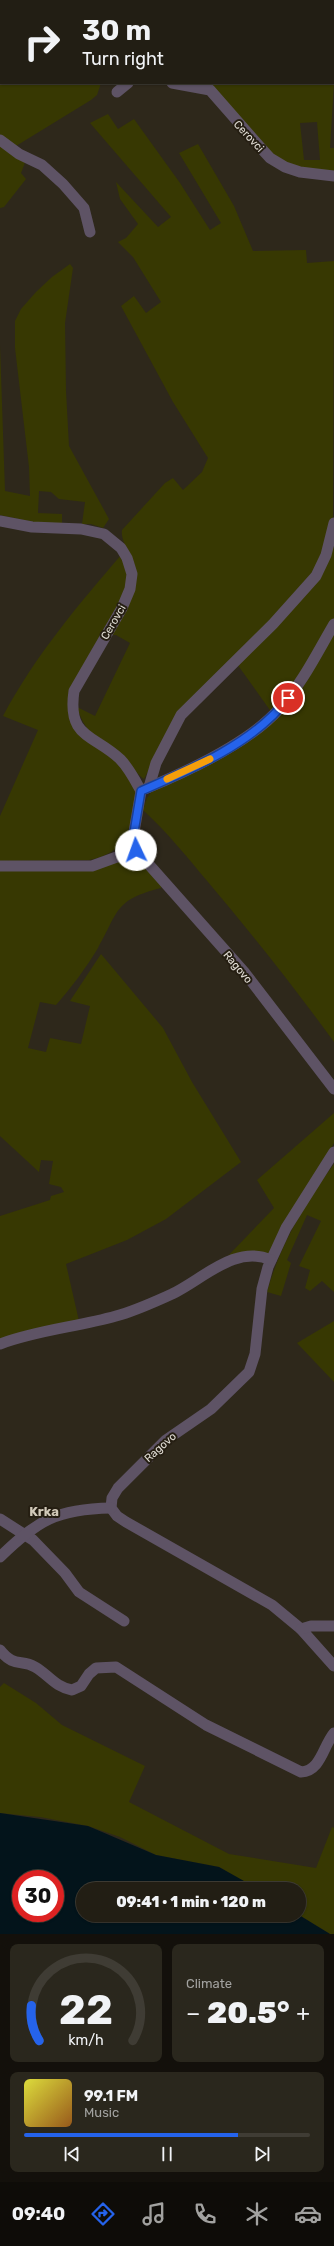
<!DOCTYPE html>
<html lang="en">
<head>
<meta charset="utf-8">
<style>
	:root { --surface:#221e14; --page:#2a271d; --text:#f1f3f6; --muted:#a2a2a0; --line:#3f3c34; --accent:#2563eb }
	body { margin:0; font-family:Rubik,sans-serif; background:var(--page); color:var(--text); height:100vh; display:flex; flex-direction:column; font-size:15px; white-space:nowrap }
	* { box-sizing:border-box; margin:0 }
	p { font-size:13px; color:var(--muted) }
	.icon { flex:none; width:22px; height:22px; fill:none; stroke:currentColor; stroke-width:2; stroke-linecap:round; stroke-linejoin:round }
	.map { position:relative; height:1934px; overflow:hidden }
	.side { display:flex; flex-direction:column; gap:10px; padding:10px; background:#13100b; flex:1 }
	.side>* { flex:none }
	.top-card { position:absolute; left:0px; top:0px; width:334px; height:84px; box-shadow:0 1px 3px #0004,0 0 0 1px var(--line); background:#221e14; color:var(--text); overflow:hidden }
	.speed { position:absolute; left:12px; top:1870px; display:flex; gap:8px; font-size:20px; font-weight:700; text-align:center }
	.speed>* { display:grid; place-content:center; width:52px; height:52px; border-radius:50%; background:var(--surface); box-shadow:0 1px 3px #0004,0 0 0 1px var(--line); line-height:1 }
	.speed .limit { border:6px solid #d22; background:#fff; color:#111 }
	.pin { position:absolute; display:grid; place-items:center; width:34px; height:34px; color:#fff; margin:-17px; border:2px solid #fff; border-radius:50%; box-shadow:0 1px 4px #0007 }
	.me { position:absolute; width:44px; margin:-22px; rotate:357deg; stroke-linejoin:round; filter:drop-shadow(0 0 3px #0008) }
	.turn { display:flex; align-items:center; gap:14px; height:84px; padding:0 16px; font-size:18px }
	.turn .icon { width:52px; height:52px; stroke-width:2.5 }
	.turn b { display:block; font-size:28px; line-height:34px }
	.big { font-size:30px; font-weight:800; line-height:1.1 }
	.side .card { flex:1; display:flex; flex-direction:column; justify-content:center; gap:6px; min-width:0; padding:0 14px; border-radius:8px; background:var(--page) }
	.side .dial { align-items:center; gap:0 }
	.dial svg { height:104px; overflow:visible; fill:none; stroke:var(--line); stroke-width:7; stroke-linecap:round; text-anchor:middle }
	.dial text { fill:var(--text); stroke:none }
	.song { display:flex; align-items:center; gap:12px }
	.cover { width:48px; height:48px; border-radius:6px; background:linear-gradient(135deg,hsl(60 70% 55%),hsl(30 70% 35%)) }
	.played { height:4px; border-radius:2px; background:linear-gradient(90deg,var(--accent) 75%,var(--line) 75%) }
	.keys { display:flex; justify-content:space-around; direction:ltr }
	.heat { display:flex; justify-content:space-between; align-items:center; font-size:22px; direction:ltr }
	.side .tiles { flex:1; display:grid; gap:10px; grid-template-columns:1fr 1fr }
	.card:last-child { grid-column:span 2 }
	.trip { position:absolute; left:76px; top:1882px; width:230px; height:40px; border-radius:20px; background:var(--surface); box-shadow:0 1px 3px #0004,0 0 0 1px var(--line); font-weight:800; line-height:40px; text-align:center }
	.tab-bar { display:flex; height:64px; justify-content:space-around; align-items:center; background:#0e0c08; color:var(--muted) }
	.tab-bar .icon { width:28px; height:28px }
	.tab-bar .active { color:var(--accent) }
	.tab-bar b { font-size:18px; color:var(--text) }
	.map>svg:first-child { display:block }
	.green { fill:#373802; fill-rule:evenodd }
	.water { fill:#03141b; fill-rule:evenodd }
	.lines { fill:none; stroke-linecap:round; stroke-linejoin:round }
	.minor { stroke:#5e5365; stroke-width:11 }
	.route-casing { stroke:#184099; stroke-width:10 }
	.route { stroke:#2563eb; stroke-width:7 }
	.slow { stroke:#f59e0b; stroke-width:7 }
	.labels { text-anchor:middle; stroke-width:4; stroke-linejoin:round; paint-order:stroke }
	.street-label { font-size:11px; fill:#e2ded6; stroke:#251e12 }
	.quarter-label { font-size:13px; font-weight:bold; fill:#d1c9b9; stroke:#251e12 }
</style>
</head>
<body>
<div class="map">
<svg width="334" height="1934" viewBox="0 0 334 1934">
	<rect width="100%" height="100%" fill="#2e281b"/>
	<g class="green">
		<polygon points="0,0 41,1 1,1 1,83 101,83 97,95 91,100 16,146 26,160 21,173 26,179 4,207 0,208"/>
		<polygon points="47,0 124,0 125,1 45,1"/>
		<polygon points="186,0 312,0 186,1"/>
		<path d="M333 81 334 83 330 148H334V173L312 171 274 158 229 109 189 83H333ZM317 122 320 160H304L300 123Z"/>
		<path d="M108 114 118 129 134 119 180 183 210 230 221 223 179 153 198 144 234 206 253 251 306 250 307 263 334 261 333 518 317 567 266 625 180 711 144 779C135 773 131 763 123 756 99 737 87 738 77 707L95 716 130 643 116 635H110L136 573C136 557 120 545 122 530L165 483 173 478 183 490 202 472 208 458 173 402 121 306 134 296 146 313 161 302 133 257 118 242 126 238 138 224 120 199 116 182 158 227 171 217 90 123Z"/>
		<polygon points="70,264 73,268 65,323 66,391 69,446 109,519 103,528 91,524 82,524 85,502 59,499 51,492 39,491 38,513 62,514 62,523 39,523 0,515 0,345 5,491 30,496 29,467 15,348 15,321 21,309 36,292 52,277"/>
		<path d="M334 546V1042C294 987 252 934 208 882 187 857 167 832 143 810L147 798 152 791 289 705 310 677 272 713 237 664 323 573Z"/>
		<path d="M122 554 128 576 123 596 91 651 69 717C88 735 127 765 135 789 139 800 132 817 129 828 125 847 106 857 89 860L0 861V816L38 730 3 716C35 656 78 605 122 554Z"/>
		<path d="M132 856 137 859 161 882V888C114 900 119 911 98 948 86 968 71 988 56 1005L40 1002 28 1048 46 1052 50 1038 81 1044 90 1006 70 1001 101 954 163 1028 192 1082 241 1162 166 1219 127 1240 66 1264 79 1321 0 1342V1216L50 1200 51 1196 64 1192 61 1187 49 1184 53 1161 41 1160 39 1172 0 1136V869L86 868Z"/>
		<polygon points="334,1113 334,1143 271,1254 258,1252 224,1260 274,1208 257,1180"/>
		<path d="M334 1164V1292L322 1281 310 1291 305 1288 310 1270 299 1266 321 1221 307 1215 287 1260 291 1263 281 1296 267 1292C280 1245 305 1203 334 1164Z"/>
		<polygon points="334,1321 334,1382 297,1343"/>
		<polygon points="4,1683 36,1703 62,1725 145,1766 129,1802 229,1854 316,1868 332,1827 334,1828 334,1934 330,1934 299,1915 299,1889 257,1889 219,1867 156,1855 120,1837 88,1826 40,1817 0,1813 0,1687"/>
	</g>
	<path class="water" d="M0 1813 88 1826 156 1855 219 1867 258 1889H83V1915H299L330 1934H0ZM21 1879H55V1913H21Z"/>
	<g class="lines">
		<g class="minor">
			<polyline points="172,83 210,90 260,147 270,158 285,167 300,172 334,176"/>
			<polyline points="117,92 128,83"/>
			<polyline points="0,140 19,154 42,165 63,184 84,208 90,232"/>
			<path d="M0 521 32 527 81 529 104 534 121 548 127 558 132 574 130 589 122 608 74 691C67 738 93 734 120 759 129 768 135 780 141 791"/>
			<polyline points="149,787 156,763 181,715 273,624 316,576 326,555 334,523"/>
			<path d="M145 789C186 772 250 742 279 709 302 684 317 653 334 624"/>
			<polyline points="141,791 133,838 136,850 245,973 334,1089"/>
			<polyline points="0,866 92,866 136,850"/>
			<polyline points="334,1152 286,1228 268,1267 262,1289 255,1354 249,1372 211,1409 166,1440 118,1488 112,1498 111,1508 117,1516 126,1522 272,1605 301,1629 334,1666"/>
			<path d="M0 1344C37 1330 77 1327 116 1316 135 1311 154 1302 172 1294 203 1279 236 1244 271 1260"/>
			<polyline points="0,1519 33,1540 65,1573 79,1592 124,1621"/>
			<path d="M0 1557C38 1520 57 1509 111 1508"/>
			<polyline points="301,1629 311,1626 334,1626"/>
			<path d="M0 1650C14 1668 21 1659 35 1667 49 1675 55 1687 72 1690L81 1686 89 1674 96 1668 116 1667 206 1725 301 1772C321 1771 323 1746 334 1733"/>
		</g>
	</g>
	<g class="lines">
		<g class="route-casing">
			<path id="route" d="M136 850 133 838 141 791C190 770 256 742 288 698"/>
		</g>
		<use href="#route" class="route"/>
		<polyline class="slow" points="167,779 210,759"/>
	</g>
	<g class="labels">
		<g class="street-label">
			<text transform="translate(249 136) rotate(47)" y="4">Cerovci</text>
			<text transform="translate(113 622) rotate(-60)" y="4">Cerovci</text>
			<text transform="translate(238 967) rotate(50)" y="4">Ragovo</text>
			<text transform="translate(160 1447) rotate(-42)" y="4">Ragovo</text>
		</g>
		<g class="quarter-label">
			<text x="44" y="1516">Krka</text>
		</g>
	</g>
</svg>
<div class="speed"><div class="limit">30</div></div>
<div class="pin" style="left:288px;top:698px;background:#d93025"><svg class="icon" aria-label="arrive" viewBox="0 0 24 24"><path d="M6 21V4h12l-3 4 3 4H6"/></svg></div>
<svg class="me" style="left:136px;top:850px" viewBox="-20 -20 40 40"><circle r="19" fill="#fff"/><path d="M0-13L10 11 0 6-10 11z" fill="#2563eb"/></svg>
<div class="trip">09:41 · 1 min · 120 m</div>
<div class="top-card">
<div class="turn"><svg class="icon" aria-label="right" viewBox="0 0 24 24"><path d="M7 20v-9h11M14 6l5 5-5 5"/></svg><div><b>30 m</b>Turn right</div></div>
</div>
</div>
<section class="side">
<div class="tiles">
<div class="card dial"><svg viewBox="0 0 100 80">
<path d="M14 69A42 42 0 1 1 86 69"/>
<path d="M14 69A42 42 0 0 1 8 42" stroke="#2563eb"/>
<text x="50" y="56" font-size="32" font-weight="700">22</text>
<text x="50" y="72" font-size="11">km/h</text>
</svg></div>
<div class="card"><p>Climate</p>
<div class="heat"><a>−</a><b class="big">20.5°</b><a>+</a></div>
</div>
<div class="card">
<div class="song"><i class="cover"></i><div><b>99.1 FM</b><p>Music</p></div></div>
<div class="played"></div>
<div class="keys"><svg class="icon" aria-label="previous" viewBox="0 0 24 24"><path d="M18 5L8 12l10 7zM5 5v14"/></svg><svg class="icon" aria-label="pause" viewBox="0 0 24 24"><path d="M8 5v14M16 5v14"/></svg><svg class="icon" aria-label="next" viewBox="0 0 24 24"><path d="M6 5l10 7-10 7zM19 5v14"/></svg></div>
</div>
</div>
</section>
<nav class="tab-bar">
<b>09:40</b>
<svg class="icon active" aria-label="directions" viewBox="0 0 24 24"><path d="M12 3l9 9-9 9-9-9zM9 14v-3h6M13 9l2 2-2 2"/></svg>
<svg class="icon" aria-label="music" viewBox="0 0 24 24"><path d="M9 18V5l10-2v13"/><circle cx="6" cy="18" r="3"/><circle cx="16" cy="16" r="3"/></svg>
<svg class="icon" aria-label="phone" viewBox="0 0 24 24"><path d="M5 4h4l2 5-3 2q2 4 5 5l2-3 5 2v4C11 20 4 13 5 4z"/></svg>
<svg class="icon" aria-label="climate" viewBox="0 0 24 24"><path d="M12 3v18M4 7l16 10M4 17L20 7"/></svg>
<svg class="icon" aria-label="car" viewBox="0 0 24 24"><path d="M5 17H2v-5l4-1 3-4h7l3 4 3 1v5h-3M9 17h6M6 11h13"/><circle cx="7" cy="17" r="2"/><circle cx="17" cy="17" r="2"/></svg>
</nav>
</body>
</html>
